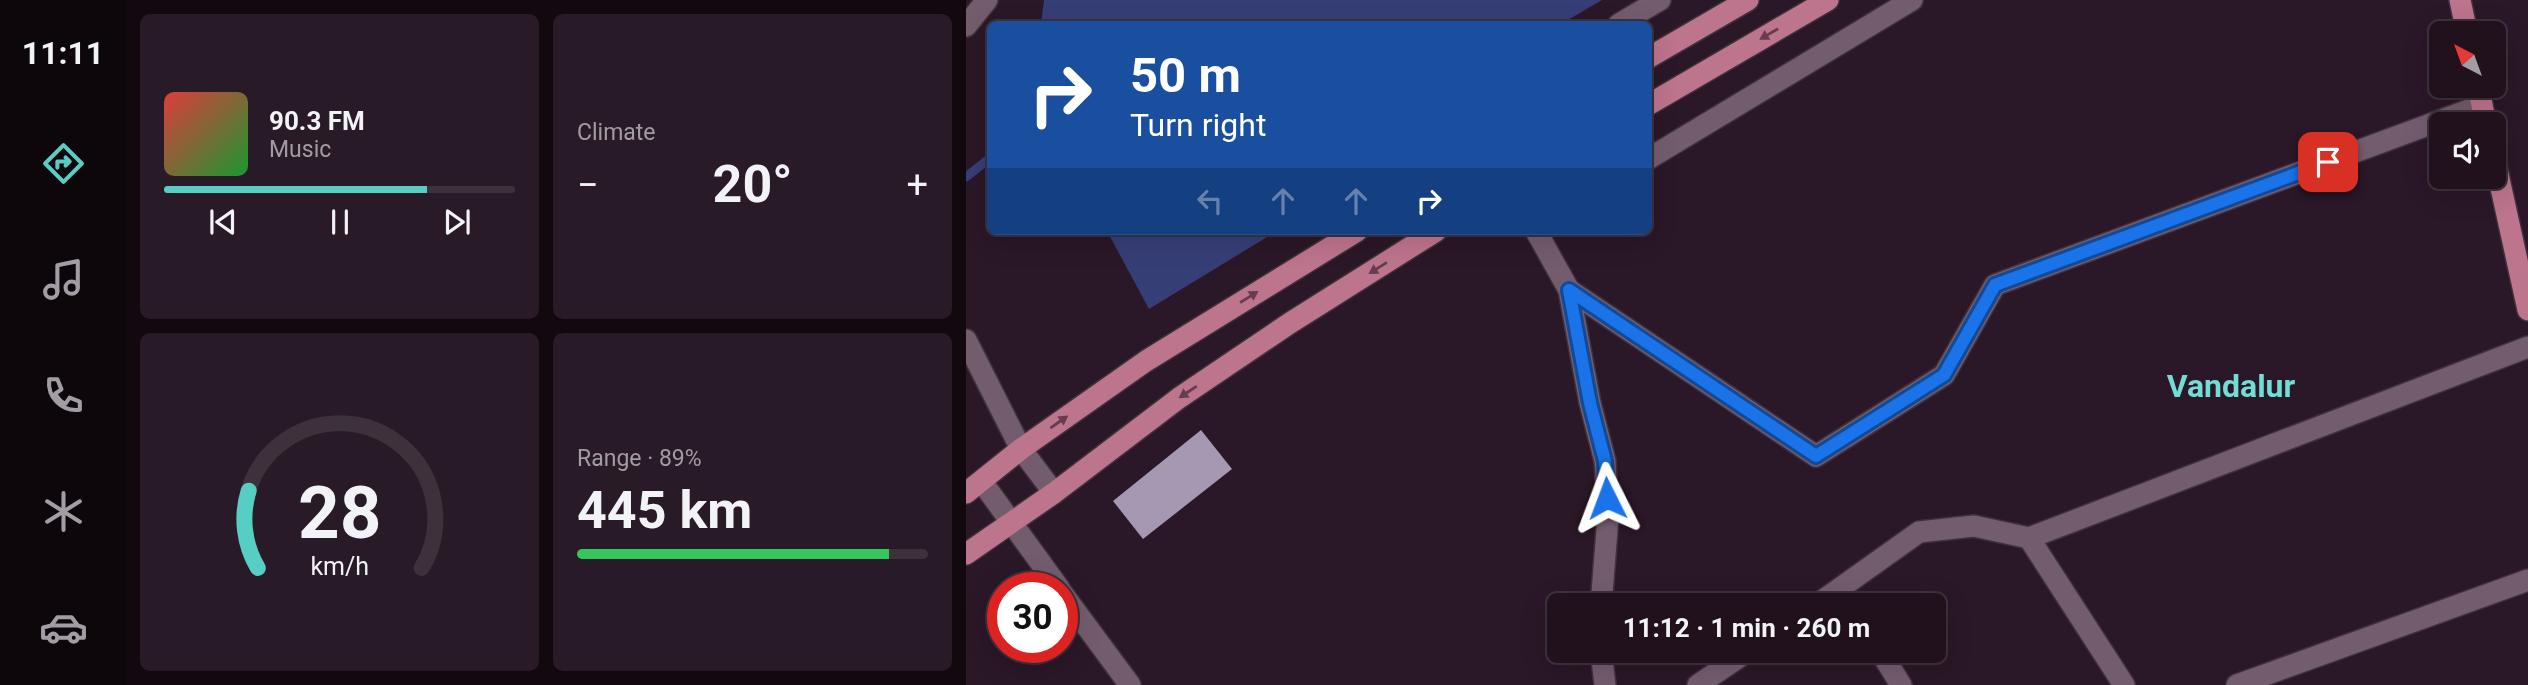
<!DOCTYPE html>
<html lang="en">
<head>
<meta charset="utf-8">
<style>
	:root { --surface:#20111d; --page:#281a26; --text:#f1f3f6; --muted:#a29da4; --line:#3d313b; --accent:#56cec3 }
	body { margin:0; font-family:Roboto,sans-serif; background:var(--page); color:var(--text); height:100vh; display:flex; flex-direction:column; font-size:26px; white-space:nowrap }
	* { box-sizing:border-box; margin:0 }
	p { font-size:23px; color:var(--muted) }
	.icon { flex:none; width:38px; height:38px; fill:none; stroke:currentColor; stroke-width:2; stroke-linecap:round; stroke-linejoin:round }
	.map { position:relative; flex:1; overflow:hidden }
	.side { display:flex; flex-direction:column; gap:14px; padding:14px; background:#120910; width:840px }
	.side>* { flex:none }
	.hud { position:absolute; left:21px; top:21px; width:665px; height:214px; border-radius:10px; box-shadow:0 7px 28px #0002,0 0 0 2px var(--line); background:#1a4fa0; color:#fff; overflow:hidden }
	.needle { width:46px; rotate:319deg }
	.controls { position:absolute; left:1463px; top:21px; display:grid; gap:14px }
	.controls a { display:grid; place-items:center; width:77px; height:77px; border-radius:10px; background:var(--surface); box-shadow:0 7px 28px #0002,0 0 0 2px var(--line); font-size:35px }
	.speed { position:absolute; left:21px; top:572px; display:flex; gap:14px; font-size:35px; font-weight:700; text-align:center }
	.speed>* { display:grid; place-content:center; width:91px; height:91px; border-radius:50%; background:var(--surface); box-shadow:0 7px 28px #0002,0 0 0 2px var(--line); line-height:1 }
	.speed .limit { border:10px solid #d22; background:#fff; color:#111 }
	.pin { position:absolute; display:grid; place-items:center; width:60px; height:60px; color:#fff; margin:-30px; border-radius:14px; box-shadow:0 4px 10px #0006 }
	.me { position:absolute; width:77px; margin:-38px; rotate:357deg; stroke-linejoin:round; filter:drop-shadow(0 0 5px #0008) }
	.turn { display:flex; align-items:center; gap:24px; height:147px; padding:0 28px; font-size:32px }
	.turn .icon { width:91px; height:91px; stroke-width:2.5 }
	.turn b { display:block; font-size:49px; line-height:60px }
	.lanes { display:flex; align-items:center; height:66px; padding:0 28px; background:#0003; justify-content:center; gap:35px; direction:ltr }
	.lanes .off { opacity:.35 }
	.big { font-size:52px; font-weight:700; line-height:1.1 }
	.side .widget { flex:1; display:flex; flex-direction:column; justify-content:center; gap:10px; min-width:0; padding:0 24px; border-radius:10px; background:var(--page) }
	.side .dial { align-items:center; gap:0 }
	.dial svg { height:182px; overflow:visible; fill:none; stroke:var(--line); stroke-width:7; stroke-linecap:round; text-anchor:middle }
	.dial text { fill:var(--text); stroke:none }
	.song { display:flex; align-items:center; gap:21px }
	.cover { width:84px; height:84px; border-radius:10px; background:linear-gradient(135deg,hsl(0 70% 55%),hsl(130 70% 35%)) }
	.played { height:7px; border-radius:4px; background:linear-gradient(90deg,var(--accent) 75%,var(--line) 75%) }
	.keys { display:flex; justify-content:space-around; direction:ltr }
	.heat { display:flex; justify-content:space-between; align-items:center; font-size:38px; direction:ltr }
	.charge { height:10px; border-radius:5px; background:linear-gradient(90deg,#34c759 89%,var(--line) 0) }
	.side .tiles { flex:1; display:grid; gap:14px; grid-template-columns:repeat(2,1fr) }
	.trip { position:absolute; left:581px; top:593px; width:399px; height:70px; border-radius:10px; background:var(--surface); box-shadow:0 7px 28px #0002,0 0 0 2px var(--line); font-weight:700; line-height:70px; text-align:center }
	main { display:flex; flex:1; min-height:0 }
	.tabs { display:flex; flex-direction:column; width:126px; justify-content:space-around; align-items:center; background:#0d070c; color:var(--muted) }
	.tabs .icon { width:49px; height:49px }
	.tabs .selected { color:var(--accent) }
	.tabs b { font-size:32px; color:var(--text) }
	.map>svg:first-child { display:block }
	.water { fill:#363e76 }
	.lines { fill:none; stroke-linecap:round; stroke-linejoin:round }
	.stream { stroke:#363e76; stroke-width:9 }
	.building { fill:#a498b3 }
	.minor-casing { stroke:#40313d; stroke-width:24 }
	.major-casing { stroke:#40313d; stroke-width:24 }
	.minor { stroke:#735c6e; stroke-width:21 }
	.major { stroke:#bd748d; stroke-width:21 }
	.oneway { fill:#653c50 }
	.route-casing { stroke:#114b97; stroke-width:18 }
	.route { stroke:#1a73e8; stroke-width:12 }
	.labels { text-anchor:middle; stroke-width:7; stroke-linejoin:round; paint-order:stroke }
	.district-label { font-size:32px; font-weight:bold; fill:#73ddd3; stroke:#2a1727 }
</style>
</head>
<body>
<main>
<nav class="tabs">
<b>11:11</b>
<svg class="icon selected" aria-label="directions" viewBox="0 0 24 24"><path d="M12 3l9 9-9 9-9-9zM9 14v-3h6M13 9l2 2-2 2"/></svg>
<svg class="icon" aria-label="music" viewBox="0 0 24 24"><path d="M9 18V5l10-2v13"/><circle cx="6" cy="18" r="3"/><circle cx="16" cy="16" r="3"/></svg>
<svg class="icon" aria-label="phone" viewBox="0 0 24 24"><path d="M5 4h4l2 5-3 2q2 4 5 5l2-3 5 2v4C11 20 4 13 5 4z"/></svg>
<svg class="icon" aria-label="climate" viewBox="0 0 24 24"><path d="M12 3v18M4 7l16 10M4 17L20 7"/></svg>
<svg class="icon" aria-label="car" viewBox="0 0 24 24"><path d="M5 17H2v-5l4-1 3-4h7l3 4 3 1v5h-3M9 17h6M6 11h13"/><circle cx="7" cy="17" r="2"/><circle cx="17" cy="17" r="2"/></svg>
</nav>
<section class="side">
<div class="tiles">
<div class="widget">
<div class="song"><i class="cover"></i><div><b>90.3 FM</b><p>Music</p></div></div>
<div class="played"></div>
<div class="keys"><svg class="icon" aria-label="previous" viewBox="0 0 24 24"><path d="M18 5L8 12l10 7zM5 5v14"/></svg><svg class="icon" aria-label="pause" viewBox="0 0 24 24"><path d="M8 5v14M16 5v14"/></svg><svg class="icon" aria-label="next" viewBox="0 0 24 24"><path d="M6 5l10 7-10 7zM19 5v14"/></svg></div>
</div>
<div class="widget"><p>Climate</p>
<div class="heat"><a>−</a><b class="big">20°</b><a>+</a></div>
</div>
<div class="widget dial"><svg viewBox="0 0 100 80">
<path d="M14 69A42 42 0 1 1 86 69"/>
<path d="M14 69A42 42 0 0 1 10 35" stroke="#56cec3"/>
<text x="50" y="56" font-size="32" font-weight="700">28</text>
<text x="50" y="72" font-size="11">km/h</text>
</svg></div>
<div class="widget"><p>Range · 89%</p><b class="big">445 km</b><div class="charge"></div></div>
</div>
</section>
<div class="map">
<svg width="1562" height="685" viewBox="0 0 1562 685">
	<rect width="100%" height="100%" fill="#2a1727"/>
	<g class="water">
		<polygon points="78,0 636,0 595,24 75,24"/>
		<polygon points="141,231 311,231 183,309"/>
	</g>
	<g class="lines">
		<polyline class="stream" points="0,177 24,158"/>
	</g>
	<polygon class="building" points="235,430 266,469 177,539 147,501"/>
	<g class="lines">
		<g class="minor-casing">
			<g id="minor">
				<polyline points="653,24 694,0"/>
				<polyline points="0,26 21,0"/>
				<polyline points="682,159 946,0"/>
				<polyline points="570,231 603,290 624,403 639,461 642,517 635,606"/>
				<polyline points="603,290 850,456 978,375 1029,285 1516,105"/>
				<polyline points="0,340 55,449 88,493"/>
				<polyline points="16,482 93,588"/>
				<polyline points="96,593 164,685"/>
				<polyline points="849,606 953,532 1008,526 1063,538"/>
				<polyline points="635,651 639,685"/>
				<polyline points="914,651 935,685"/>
				<polyline points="732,685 782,651"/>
				<polyline points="1158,685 1063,538 1562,347"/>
				<polyline points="1271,685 1562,580"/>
			</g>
		</g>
		<g class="major-casing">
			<g id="major">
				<polyline points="1494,0 1501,33"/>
				<polyline points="682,58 782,0"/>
				<polyline points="1512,86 1520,124"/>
				<polyline points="682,105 862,0"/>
				<polyline points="1528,156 1562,310"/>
				<polyline points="0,493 55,449 180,361 391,231"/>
				<polyline points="0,554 88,493 213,398 324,323 470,231"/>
			</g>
		</g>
		<use href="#minor" class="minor"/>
		<use href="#major" class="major"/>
	</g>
	<defs><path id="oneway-solid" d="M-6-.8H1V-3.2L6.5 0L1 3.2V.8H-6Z" transform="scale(1.75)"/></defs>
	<g class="oneway">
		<use href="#oneway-solid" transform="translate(803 34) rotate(150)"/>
		<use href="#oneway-solid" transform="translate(412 268) rotate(148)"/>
		<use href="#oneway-solid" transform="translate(283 297) rotate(-32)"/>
		<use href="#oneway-solid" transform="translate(222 392) rotate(146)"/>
		<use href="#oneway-solid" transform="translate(93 422) rotate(-35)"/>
	</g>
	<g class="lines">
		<g class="route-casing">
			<polyline id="route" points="641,498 639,461 624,403 603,290 850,456 978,375 1029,285 1362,162"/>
		</g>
		<use href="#route" class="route"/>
	</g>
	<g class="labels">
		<g class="district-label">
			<text x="1265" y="397">Vandalur</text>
		</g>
	</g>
</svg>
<div class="controls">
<a><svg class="needle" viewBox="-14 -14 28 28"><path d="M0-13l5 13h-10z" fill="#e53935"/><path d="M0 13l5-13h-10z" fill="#a29da4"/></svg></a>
<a><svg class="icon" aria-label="sound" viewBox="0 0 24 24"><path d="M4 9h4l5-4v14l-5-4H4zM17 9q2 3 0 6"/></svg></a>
</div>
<div class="speed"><div class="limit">30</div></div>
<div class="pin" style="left:1362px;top:162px;background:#d93025"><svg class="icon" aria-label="arrive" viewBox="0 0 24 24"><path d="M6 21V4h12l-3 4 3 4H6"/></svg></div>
<svg class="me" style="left:641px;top:498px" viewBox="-20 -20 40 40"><path d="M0-17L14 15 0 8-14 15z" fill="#1a73e8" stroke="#fff" stroke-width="4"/></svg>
<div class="trip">11:12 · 1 min · 260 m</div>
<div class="hud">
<div class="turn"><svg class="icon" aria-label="right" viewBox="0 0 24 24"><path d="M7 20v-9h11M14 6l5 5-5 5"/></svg><div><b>50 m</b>Turn right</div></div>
<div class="lanes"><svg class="icon off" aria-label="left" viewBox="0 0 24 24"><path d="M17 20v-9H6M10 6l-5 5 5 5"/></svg><svg class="icon off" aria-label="ahead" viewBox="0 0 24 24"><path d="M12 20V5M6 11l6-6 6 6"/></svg><svg class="icon off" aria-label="ahead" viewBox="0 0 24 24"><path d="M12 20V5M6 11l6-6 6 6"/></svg><svg class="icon" aria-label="right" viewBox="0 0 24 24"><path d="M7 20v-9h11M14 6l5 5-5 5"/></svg></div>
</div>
</div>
</main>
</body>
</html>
